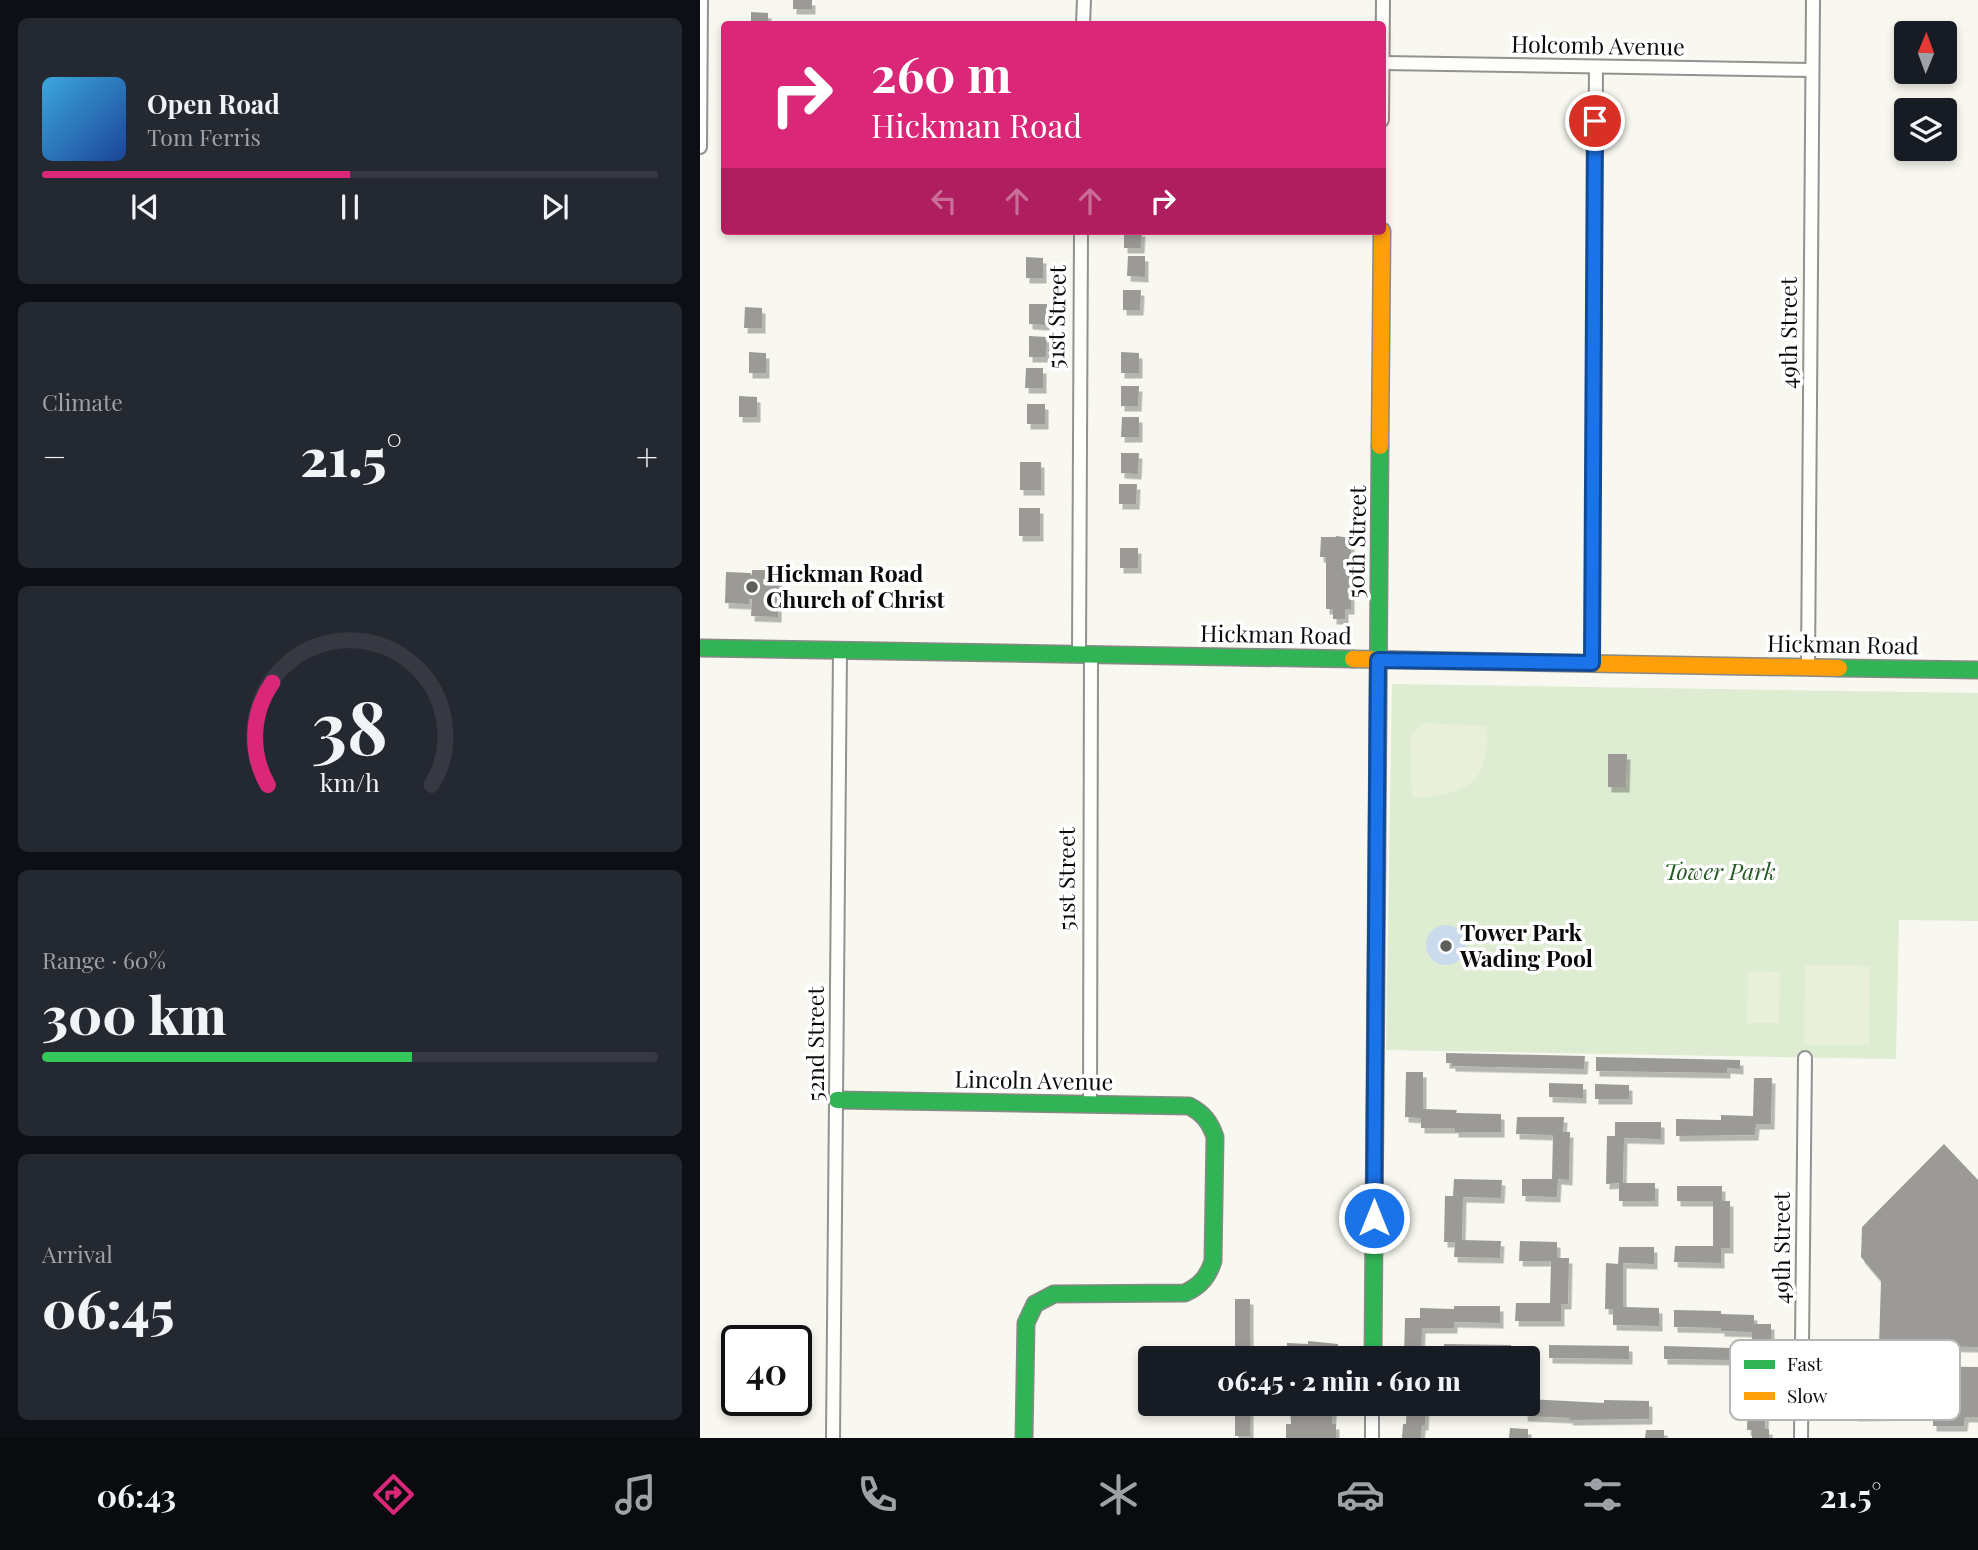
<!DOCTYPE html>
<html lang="en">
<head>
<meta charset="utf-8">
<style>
	:root { --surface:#171b24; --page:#242831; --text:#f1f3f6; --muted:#9ea1a6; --line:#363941; --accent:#db2777 }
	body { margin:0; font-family:"Playfair Display",serif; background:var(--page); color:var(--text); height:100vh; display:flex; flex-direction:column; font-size:26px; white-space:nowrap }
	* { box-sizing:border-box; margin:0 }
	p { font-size:23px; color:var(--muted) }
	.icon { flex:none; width:38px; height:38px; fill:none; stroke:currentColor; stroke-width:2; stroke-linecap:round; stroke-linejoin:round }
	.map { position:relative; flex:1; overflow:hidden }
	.drawer { display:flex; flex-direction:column; gap:18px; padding:18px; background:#0d0f14; width:700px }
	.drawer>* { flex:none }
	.top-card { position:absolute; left:21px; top:21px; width:665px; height:214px; border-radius:7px; box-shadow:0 4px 10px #0003; background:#db2777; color:#fff; overflow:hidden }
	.needle { width:46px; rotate:1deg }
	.fabs { position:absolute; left:1194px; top:21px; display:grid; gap:14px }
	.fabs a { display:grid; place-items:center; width:63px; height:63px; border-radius:7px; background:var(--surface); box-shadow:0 4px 10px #0003; font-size:35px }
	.speed { position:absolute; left:21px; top:1325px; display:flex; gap:14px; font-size:35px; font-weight:700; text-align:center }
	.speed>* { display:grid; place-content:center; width:91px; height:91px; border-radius:50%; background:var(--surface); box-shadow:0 4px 10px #0003; line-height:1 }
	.speed .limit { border:4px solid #111; border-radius:10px; background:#fff; color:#111 }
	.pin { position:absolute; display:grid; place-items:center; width:60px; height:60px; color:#fff; margin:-30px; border:4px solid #fff; border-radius:50%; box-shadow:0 2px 7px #0007 }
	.me { position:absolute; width:77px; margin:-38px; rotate:0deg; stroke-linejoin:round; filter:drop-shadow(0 0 5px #0008) }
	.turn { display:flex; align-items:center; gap:24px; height:147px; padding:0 35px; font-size:32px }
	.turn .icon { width:91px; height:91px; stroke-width:2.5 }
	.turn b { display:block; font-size:49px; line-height:60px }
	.lanes { display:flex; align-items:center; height:66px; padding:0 35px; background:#0003; justify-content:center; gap:35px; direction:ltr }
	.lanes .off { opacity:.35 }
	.big { font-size:52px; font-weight:800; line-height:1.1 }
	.drawer .widget { flex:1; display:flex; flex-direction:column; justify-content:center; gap:10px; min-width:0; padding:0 24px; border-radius:10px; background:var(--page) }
	.drawer .dial { align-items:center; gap:0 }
	.dial svg { height:182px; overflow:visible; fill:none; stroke:var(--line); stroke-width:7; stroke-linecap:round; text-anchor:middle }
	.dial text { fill:var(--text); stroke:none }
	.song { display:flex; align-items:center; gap:21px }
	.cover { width:84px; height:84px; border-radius:10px; background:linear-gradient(135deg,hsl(200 70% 55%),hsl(220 70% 35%)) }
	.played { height:7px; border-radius:4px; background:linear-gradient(90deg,var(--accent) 50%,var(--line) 50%) }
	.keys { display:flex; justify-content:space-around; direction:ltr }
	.heat { display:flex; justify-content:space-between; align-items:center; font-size:38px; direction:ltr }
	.charge { height:10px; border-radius:5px; background:linear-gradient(90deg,#34c759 60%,var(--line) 0) }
	.trip { position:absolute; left:438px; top:1346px; width:402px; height:70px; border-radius:7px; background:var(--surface); box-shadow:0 4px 10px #0003; font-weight:800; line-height:70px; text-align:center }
	.menu { display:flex; height:112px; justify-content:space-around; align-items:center; background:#090b0e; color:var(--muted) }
	.menu .icon { width:49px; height:49px }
	.menu .on { color:var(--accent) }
	.menu b { font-size:32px; color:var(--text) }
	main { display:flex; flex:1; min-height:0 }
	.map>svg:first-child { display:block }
	.green { fill:#deecd2 }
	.pitch { fill:#e8f0dc }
	.water { fill:#cadbee }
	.building { fill:#9b9a96; filter:url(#shadow) }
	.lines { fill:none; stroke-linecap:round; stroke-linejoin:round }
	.street-casing { stroke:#92928e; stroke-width:16 }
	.fast-casing { stroke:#888885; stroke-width:19 }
	.slow-casing { stroke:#888885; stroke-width:19 }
	.street { stroke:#fefefd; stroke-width:12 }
	.fast { stroke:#30b455; stroke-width:16 }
	.slow { stroke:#ff9f0a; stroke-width:16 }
	.route-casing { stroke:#114b97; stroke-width:18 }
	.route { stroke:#1a73e8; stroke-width:12 }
	.poi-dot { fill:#5e5e5b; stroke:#fff; stroke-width:2.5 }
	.labels { text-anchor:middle; stroke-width:7; stroke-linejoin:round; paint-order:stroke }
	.street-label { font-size:23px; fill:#0b0b0b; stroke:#fff }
	.poi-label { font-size:23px; font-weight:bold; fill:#0b0b0b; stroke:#fff; text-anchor:start }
	.park-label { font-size:23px; font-style:italic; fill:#275925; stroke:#fff }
	.key { fill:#fff; stroke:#b6b6b6; stroke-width:2 }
	.key-label { font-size:19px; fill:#0b0b0b }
</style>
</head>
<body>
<main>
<section class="drawer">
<div class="widget">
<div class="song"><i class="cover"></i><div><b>Open Road</b><p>Tom Ferris</p></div></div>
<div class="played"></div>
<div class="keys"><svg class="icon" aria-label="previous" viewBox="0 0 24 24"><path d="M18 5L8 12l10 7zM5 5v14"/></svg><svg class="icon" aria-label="pause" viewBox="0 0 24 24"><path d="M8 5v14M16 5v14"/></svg><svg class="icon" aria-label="next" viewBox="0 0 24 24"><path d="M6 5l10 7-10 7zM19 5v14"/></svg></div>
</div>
<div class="widget"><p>Climate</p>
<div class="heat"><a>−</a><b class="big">21.5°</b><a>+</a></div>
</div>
<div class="widget dial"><svg viewBox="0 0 100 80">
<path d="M14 69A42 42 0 1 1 86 69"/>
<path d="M14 69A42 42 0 0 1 16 24" stroke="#db2777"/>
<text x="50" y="56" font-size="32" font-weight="700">38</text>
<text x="50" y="72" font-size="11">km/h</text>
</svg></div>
<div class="widget"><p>Range · 60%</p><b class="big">300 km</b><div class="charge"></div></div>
<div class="widget"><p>Arrival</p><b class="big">06:45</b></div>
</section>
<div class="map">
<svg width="1278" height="1438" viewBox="0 0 1278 1438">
	<defs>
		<filter id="shadow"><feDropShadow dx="3.5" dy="5.5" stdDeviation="0" flood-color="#0004"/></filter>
	</defs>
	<rect width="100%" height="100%" fill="#f8f8f0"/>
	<polygon class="green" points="692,684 1278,693 1278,921 1199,920 1196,1059 686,1050"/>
	<g class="pitch">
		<path d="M726 723 786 726C792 783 764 796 712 798L710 737 718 726Z"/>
		<polygon points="1105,965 1170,966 1169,1045 1104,1045"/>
		<polygon points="1048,971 1080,972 1079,1023 1047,1023"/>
	</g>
	<circle class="water" cx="746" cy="945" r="20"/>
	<g class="building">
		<rect x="93" y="0" width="19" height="9"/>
		<polygon points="51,12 68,13 68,24 51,24"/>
		<polygon points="424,231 442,231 441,248 424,248"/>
		<polygon points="428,256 445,256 445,277 427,276"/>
		<polygon points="326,257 343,258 343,278 326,278"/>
		<polygon points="423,290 441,290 440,310 423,310"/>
		<polygon points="329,304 347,304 346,325 329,324"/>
		<polygon points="45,307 62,308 62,328 44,328"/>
		<polygon points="329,336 347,337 346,357 329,357"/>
		<polygon points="49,352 66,353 66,373 49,373"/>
		<polygon points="421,352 439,353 439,373 421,373"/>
		<polygon points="326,368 343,368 343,388 325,388"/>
		<polygon points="421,386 439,386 438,406 421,406"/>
		<polygon points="39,396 57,397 57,417 39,417"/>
		<rect x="327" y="404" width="18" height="20"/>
		<polygon points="422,417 439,417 439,437 421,437"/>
		<polygon points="421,453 439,453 438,474 421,473"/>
		<rect x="320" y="462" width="21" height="28"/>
		<polygon points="419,484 437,484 436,504 419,504"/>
		<rect x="319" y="508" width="21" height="28"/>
		<polygon points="636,536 651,538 651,609 645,609 645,619 633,619 633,609 626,609 626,557 620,557 621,537 636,537"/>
		<rect x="420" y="548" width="18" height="20"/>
		<polygon points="52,570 79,570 78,617 51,616 52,599 49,599 49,604 25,603 26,572 50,573 52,575"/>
		<polygon points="908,754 927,754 926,787 908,787"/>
		<polygon points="746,1053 885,1056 884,1069 752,1066 752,1063 746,1063"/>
		<polygon points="896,1057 1040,1060 1040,1069 1027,1068 1027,1073 896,1071"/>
		<polygon points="706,1072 723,1072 723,1109 757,1110 756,1113 801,1114 801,1132 755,1132 755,1128 721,1128 721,1118 705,1117"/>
		<polygon points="1054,1078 1072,1078 1071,1124 1056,1124 1055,1135 976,1136 976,1119 1021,1120 1021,1115 1053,1116"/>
		<polygon points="849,1083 883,1084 883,1098 849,1097"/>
		<polygon points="895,1084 929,1085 929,1099 895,1099"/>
		<polygon points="817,1117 864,1117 863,1132 870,1132 869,1180 858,1179 857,1197 822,1196 822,1179 852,1179 853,1135 816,1134"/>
		<polygon points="915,1122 961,1122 961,1139 924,1138 923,1183 955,1183 955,1201 919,1201 919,1183 906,1184 907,1136 915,1136"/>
		<polygon points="1244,1144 1278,1180 1278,1347 1201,1346 1200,1366 1278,1367 1278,1417 1265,1417 1264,1426 1233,1426 1233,1414 1154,1416 1156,1346 1179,1346 1181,1281 1161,1257 1162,1227"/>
		<polygon points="754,1179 802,1180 801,1198 763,1197 762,1240 801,1241 800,1258 754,1257 755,1242 744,1242 745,1196 753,1196"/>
		<polygon points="977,1186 1022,1186 1022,1201 1030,1201 1030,1248 1021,1248 1021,1263 974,1262 975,1246 1013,1246 1013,1201 977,1201"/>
		<polygon points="820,1241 857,1242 857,1258 869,1258 868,1304 861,1304 861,1321 815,1321 816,1303 850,1303 851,1261 819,1261"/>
		<polygon points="919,1247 954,1247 954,1264 923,1263 923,1307 959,1308 959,1326 913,1325 913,1309 905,1309 906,1263 918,1264"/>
		<rect x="535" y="1299" width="15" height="59"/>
		<polygon points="754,1306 800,1306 800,1323 754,1322 754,1328 722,1328 721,1358 704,1358 705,1318 720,1318 720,1308 754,1309"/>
		<polygon points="974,1310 1021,1311 1021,1314 1054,1315 1054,1324 1071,1324 1071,1369 1052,1369 1052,1332 1021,1331 1021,1328 974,1327"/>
		<polygon points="608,1341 638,1344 638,1358 587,1358 587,1343 608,1344"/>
		<polygon points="744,1344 811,1345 811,1356 744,1355"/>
		<polygon points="849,1345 929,1346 929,1359 849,1358"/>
		<polygon points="964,1346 1032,1348 1032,1360 964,1359"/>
		<polygon points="1048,1395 1066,1396 1065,1429 1069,1429 1069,1438 1052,1438 1052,1430 1047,1430"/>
		<polygon points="828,1399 904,1403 904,1400 949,1401 949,1419 869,1420 870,1418 824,1416 825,1404 828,1404"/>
		<rect x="535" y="1404" width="15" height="32"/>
		<polygon points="590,1404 634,1404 632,1424 636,1424 636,1438 586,1438 586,1424 591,1424"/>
		<polygon points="707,1404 726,1404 725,1425 722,1425 721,1438 702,1438 703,1424 706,1424"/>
		<polygon points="810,1428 828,1429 828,1438 809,1438"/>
		<polygon points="946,1430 964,1430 964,1438 945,1438"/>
	</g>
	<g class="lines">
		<g class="street-casing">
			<g id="street">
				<polyline points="383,24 384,0"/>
				<polyline points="683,63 1112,70"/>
				<polyline points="682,120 683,0"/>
				<polyline points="0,147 1,0"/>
				<polyline points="379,655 381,231"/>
				<polyline points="892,663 896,67"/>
				<polyline points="1108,667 1113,0"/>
				<polyline points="390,1104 391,655"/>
				<polyline points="133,1438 140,651"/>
				<polyline points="672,1438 672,1404"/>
				<polyline points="1101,1438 1105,1058"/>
			</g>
		</g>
		<g class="fast-casing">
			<g id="fast">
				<polyline points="0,648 653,659"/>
				<polyline points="1139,668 1278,670"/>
				<path d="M137 1100 489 1106C503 1113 510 1122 515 1137L513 1261C508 1277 500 1286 485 1293L354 1294 335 1304 326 1323 324 1438"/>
				<polyline points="673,1358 680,446"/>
			</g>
		</g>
		<g class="slow-casing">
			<g id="slow">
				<polyline points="680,446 682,231"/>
				<polyline points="653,659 1139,668"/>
			</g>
		</g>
		<use href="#street" class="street"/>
		<use href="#fast" class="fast"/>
		<use href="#slow" class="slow"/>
	</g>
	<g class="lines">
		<g class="route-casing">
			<polyline id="route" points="674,1218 678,660 892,663 895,121"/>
		</g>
		<use href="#route" class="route"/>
	</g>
	<g class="poi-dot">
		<circle cx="52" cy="587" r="7"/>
		<circle cx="746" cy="946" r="7"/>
	</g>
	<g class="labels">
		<g class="street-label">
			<text transform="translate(898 46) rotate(1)" y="8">Holcomb Avenue</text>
			<text transform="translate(357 317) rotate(-89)" y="8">51st Street</text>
			<text transform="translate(1089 333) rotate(-90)" y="8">49th Street</text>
			<text transform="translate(657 542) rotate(-89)" y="8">50th Street</text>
			<text transform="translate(576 635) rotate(1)" y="8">Hickman Road</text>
			<text transform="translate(1143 645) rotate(1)" y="8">Hickman Road</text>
			<text transform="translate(367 879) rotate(-90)" y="8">51st Street</text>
			<text transform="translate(116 1044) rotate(-90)" y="8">52nd Street</text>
			<text transform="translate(334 1081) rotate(1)" y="8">Lincoln Avenue</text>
			<text transform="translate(1082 1248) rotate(-90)" y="8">49th Street</text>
		</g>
		<g class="poi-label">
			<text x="66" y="582">Hickman Road<tspan x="66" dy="26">Church of Christ</tspan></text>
			<text x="760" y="941">Tower Park<tspan x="760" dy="26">Wading Pool</tspan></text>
		</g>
		<g class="park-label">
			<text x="1020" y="880">Tower Park</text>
		</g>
	</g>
	<rect x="1030" y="1340" width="230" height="80" rx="10" class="key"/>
	<rect x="1044" y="1360" width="31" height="9" fill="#30b455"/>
	<rect x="1044" y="1392" width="31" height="8" fill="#ff9f0a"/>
	<g class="key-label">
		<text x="1087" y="1371">Fast</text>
		<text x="1087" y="1403">Slow</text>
	</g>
</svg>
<div class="fabs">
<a><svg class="needle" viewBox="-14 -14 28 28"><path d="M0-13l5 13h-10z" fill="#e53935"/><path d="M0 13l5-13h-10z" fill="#9ea1a6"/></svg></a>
<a><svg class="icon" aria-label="layers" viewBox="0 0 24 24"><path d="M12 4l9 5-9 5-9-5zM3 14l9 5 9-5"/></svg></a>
</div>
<div class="speed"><div class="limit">40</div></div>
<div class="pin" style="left:895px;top:121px;background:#d93025"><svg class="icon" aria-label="arrive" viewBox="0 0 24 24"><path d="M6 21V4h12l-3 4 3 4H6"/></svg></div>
<svg class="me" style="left:674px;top:1218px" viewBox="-20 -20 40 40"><circle r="17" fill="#1a73e8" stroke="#fff" stroke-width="3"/><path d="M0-11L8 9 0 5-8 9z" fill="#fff"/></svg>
<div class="trip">06:45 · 2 min · 610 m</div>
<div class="top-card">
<div class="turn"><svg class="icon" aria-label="right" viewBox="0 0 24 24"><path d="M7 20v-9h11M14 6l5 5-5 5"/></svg><div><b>260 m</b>Hickman Road</div></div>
<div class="lanes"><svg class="icon off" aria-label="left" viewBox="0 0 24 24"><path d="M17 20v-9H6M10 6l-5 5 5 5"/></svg><svg class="icon off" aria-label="ahead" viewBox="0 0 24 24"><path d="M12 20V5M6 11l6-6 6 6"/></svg><svg class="icon off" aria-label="ahead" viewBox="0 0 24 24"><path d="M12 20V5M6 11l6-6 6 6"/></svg><svg class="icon" aria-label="right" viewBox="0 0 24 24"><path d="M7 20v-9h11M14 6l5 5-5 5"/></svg></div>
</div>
</div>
</main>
<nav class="menu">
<b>06:43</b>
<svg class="icon on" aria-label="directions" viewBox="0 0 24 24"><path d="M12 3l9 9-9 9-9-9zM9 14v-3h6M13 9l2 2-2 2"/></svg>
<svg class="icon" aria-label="music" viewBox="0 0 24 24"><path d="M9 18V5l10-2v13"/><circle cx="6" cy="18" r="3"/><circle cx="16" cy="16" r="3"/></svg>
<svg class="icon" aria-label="phone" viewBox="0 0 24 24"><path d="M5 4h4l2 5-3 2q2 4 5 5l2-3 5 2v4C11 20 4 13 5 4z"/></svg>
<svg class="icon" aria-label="climate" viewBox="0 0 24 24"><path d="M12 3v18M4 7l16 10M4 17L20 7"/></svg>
<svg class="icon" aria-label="car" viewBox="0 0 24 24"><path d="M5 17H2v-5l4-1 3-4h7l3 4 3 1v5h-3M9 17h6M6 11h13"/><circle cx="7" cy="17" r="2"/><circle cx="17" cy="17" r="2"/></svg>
<svg class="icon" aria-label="filters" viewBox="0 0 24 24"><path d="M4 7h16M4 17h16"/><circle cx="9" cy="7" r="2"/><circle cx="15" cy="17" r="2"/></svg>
<b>21.5°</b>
</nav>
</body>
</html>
